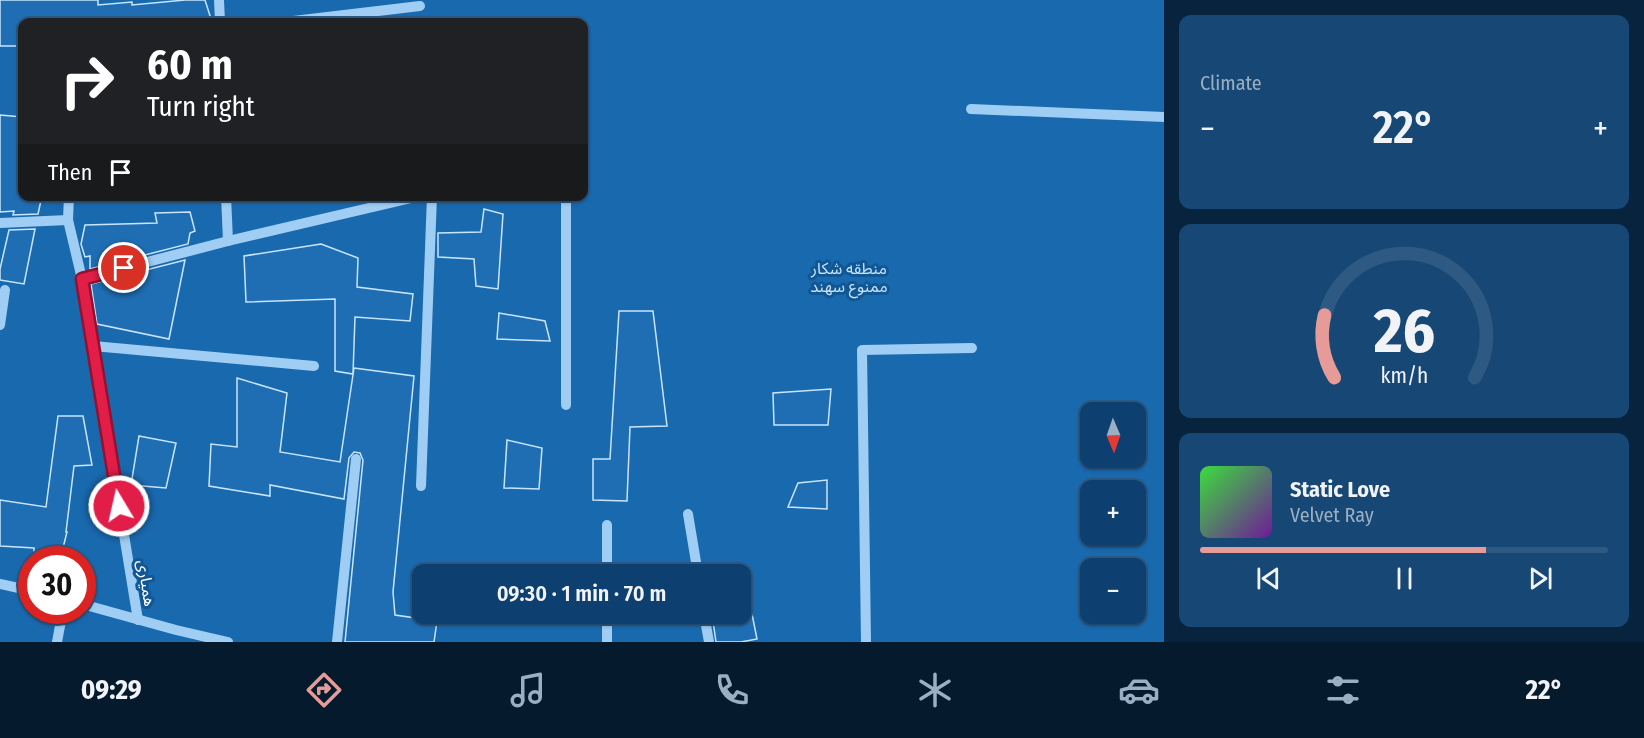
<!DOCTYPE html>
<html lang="en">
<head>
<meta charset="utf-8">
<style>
	:root { --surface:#0d4070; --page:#164775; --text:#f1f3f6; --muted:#9aafc3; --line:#2d5983; --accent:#e69b98 }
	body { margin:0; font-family:"Fira Sans Condensed","Noto Sans Arabic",sans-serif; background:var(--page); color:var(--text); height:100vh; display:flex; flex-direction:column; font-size:22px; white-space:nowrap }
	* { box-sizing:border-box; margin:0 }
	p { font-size:20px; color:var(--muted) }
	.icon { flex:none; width:33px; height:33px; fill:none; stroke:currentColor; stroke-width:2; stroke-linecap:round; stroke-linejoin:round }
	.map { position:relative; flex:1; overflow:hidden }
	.sheet { display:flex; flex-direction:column; gap:15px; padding:15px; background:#07233e; width:480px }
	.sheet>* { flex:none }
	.banner { position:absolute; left:18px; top:18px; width:570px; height:183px; border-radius:12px; box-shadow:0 2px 4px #0004,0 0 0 2px var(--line); background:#202124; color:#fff; overflow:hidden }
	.needle { width:39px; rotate:178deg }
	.tools { position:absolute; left:1080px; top:402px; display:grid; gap:12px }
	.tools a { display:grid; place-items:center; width:66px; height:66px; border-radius:12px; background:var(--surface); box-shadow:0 2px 4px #0004,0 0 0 2px var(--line); font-size:30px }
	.speed { position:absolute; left:18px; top:546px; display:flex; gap:12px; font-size:30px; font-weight:700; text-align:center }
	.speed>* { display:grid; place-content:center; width:78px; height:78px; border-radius:50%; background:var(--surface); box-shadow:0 2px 4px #0004,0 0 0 2px var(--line); line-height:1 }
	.speed .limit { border:9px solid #d22; background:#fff; color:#111 }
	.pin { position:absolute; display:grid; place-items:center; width:51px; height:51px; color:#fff; margin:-26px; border:3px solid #fff; border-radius:50%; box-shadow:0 2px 6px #0007 }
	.me { position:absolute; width:66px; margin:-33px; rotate:351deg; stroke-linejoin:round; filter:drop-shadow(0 0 4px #0008) }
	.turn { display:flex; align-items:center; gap:21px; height:126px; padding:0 30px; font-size:27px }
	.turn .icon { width:78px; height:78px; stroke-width:2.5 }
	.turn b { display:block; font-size:42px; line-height:51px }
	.then { display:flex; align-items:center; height:57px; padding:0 30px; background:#0003; gap:12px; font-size:22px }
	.big { font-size:45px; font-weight:600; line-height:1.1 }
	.sheet .tile { flex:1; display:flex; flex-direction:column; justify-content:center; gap:9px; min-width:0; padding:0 21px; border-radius:12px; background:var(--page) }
	.sheet .dial { align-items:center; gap:0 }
	.dial svg { height:156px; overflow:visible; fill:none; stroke:var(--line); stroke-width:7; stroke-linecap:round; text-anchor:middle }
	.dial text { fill:var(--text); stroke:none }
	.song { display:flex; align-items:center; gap:18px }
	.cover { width:72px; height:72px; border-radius:9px; background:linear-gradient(135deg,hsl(120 70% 55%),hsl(280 70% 35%)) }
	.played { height:6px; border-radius:3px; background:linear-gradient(90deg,var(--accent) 70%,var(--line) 70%) }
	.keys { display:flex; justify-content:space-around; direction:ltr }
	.heat { display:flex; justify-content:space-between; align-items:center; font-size:33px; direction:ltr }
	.trip { position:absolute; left:412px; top:564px; width:339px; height:60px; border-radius:12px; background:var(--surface); box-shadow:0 2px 4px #0004,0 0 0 2px var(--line); font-weight:600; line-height:60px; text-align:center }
	.tabs { display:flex; height:96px; justify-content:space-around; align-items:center; background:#051a2d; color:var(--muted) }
	.tabs .icon { width:42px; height:42px }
	.tabs .current { color:var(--accent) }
	.tabs b { font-size:27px; color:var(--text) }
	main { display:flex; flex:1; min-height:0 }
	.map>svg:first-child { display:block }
	.green { fill:#1969af; fill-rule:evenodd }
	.building { fill:#1f6eb4; stroke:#c8e5fd; stroke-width:1.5 }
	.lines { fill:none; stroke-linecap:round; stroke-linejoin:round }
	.minor { stroke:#a0cdf3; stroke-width:10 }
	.route-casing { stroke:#92132f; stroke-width:15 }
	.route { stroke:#e11d48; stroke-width:10 }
	.labels { text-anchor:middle; stroke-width:6; stroke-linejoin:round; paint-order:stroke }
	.park-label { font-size:16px; fill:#c8e5fd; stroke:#115695 }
	.street-label { font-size:16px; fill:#fff; stroke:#115695 }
</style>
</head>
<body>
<main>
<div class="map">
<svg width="1164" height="642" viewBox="0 0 1164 642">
	<rect width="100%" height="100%" fill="#115695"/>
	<path class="green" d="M0 0H1164V642H0ZM22 22H584V196H22ZM1090 412H1136V458H1090ZM1090 490H1136V536H1090ZM32 560H82V610H32ZM1090 568H1136V614H1090ZM423 574H741V614H423Z"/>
	<g class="building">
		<polygon points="0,0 98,0 98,5 132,2 132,5 185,0 205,0 212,22 22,22 22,46 0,46"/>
		<polygon points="0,115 22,117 22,196 42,196 38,214 13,215 14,211 0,212"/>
		<polygon points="484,209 503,214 498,289 476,286 474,259 438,257 438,233 481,232"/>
		<polygon points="190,212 195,231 190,233 188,244 90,269 90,256 85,257 81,244 85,225 157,223 155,213"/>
		<polygon points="35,229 24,284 0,280 0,269 9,230"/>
		<polygon points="321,244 358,258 357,287 413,294 410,321 355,317 353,374 335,371 335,299 246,302 244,256"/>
		<polygon points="185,260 169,339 97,324 91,284"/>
		<polygon points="619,311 653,311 667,426 630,427 627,501 593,500 593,459 610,459"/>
		<polygon points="499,313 545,321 550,341 497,339"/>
		<polygon points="354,368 414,376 393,592 395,615 437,621 434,642 345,642 363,460 360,453 354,452 349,458 344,499 270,485 270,496 209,486 211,444 237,447 237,378 287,393 280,452 340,462"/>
		<polygon points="831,389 828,425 774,425 773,393"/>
		<polygon points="58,416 83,416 92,465 74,466 66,532 67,532 60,560 34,560 34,548 0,546 0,500 46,507"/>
		<polygon points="139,436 176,443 166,488 131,485"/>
		<polygon points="507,440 542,448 539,489 504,488"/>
		<polygon points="827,480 827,509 788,507 798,483"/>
		<polygon points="712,614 752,614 757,639 741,642 716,642"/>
	</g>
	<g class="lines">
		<g class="minor">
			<polyline points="219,0 220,22"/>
			<polyline points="285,22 420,6"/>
			<polyline points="971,109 1164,117"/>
			<polyline points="69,196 68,220 82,279 138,620"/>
			<polyline points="226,196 228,241"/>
			<polyline points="0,223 68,220"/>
			<polyline points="82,279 228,241 420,196"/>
			<polyline points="0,325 5,290"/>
			<polyline points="93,346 314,366"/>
			<polyline points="566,405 566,196"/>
			<polyline points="421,486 432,196"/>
			<polyline points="688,514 698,574"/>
			<polyline points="607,525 607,574"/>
			<polyline points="0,584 32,591"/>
			<polyline points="82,604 176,630 228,642"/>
			<polyline points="607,614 607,642"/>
			<polyline points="704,614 709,642"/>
			<polyline points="57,642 63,610"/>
			<polyline points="337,642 356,459"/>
			<polyline points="866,642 862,350 972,348"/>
		</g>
	</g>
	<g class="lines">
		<g class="route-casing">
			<polyline id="route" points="119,506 82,279 124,268"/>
		</g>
		<use href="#route" class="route"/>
	</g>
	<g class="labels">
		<g class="park-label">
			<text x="849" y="274">منطقه شکار<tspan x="849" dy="18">ممنوع سهند</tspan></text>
		</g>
		<g class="street-label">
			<text transform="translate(147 583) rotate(81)" y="6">همیاری</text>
		</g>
	</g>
</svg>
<div class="tools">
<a><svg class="needle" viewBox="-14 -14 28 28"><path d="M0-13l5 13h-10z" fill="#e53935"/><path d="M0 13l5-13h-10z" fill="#9aafc3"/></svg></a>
<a>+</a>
<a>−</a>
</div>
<div class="speed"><div class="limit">30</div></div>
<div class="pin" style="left:124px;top:268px;background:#d93025"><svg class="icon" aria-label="arrive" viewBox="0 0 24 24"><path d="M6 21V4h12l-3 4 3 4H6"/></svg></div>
<svg class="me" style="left:119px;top:506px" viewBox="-20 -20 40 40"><circle r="17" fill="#e11d48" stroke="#fff" stroke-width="3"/><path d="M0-11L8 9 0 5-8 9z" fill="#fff"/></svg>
<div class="trip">09:30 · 1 min · 70 m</div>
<div class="banner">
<div class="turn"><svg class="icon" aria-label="right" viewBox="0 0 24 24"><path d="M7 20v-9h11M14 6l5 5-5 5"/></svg><div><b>60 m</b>Turn right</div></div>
<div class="then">Then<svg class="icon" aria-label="arrive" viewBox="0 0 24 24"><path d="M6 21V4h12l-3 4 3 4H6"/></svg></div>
</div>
</div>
<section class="sheet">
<div class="tile"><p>Climate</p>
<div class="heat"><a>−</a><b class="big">22°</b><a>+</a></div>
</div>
<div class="tile dial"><svg viewBox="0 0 100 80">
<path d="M14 69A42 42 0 1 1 86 69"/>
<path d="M14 69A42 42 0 0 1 9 37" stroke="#e69b98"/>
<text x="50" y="56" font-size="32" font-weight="700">26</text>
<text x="50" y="72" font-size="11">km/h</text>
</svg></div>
<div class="tile">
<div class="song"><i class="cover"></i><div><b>Static Love</b><p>Velvet Ray</p></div></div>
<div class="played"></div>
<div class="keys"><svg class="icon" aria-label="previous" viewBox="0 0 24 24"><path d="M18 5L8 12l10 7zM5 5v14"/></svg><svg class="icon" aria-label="pause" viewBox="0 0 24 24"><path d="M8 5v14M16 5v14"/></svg><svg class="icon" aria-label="next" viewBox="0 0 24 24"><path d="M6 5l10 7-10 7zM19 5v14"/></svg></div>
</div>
</section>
</main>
<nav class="tabs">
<b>09:29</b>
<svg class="icon current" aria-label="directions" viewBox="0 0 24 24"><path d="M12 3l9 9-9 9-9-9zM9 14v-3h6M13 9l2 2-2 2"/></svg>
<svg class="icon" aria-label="music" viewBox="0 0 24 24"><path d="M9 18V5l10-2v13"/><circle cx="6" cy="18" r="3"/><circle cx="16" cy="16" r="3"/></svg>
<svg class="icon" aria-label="phone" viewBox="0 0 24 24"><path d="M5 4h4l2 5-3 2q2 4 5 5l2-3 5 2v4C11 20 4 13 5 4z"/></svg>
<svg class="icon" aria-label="climate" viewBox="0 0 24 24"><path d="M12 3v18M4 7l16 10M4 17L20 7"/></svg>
<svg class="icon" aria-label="car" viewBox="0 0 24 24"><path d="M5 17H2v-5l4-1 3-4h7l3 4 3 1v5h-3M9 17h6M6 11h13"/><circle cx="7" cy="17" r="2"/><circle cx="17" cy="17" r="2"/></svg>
<svg class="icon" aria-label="filters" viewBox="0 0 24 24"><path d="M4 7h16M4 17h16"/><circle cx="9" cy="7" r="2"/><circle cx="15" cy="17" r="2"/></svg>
<b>22°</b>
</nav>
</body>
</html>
